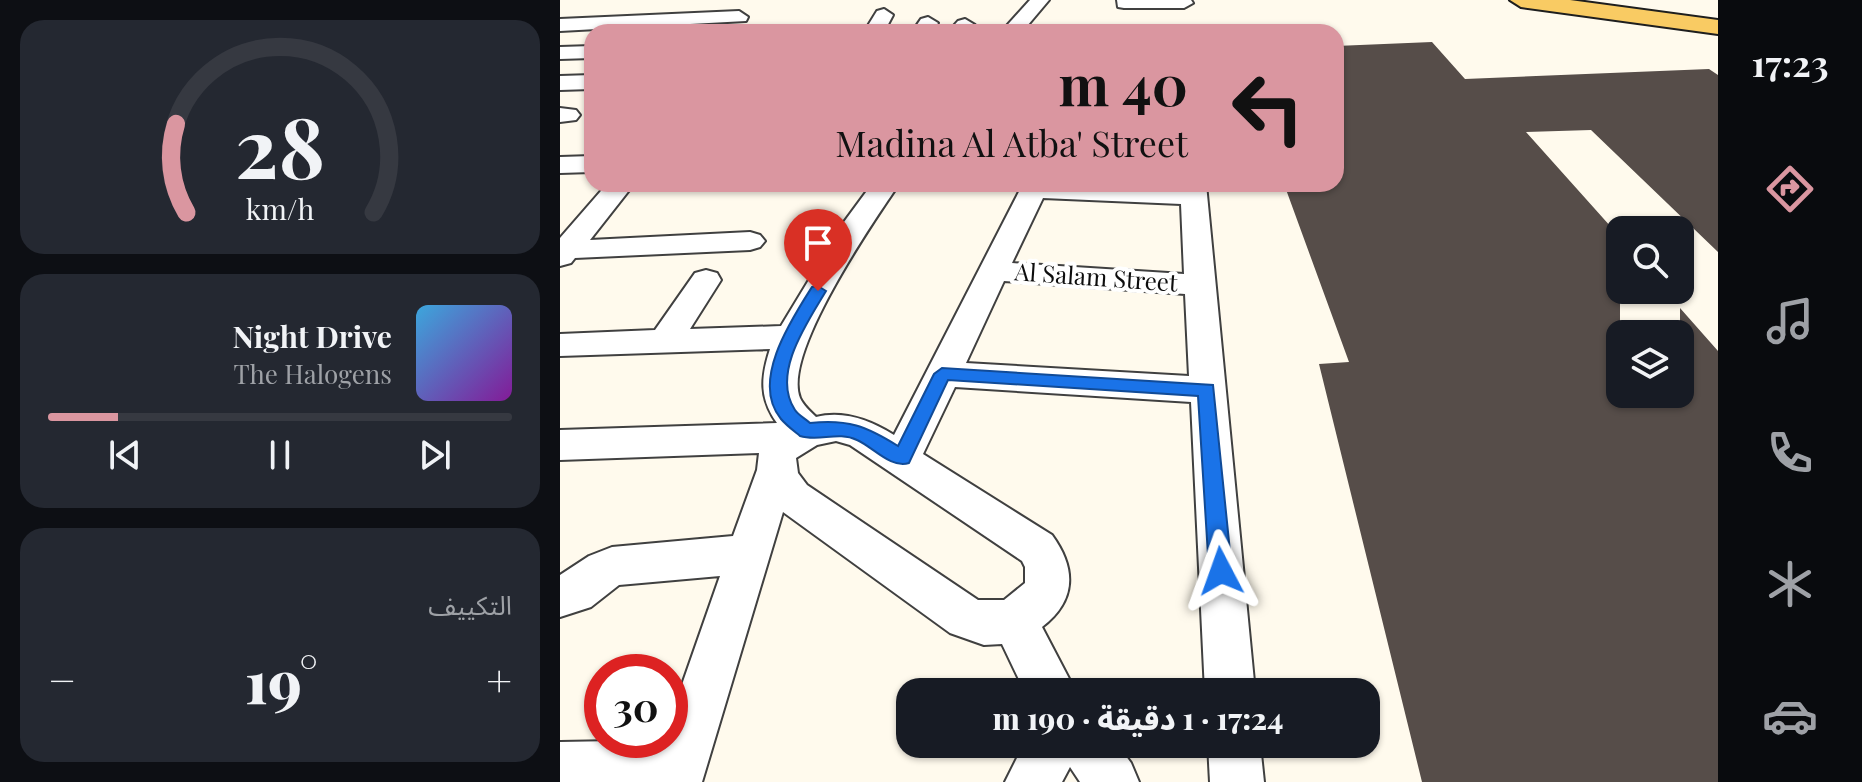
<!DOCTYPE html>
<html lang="ar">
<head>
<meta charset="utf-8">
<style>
	:root { --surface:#171b24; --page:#242831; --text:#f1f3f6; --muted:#9ea1a6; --line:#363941; --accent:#da96a0 }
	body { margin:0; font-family:"Playfair Display","Noto Sans Arabic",serif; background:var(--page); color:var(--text); direction:rtl; height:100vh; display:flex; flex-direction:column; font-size:30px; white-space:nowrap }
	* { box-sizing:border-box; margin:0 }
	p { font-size:26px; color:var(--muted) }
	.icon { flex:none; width:44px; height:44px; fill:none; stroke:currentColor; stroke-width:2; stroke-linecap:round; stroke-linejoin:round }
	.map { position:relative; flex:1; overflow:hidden; direction:ltr }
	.side { display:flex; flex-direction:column; gap:20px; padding:20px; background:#0d0f14; width:560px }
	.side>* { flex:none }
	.guide { position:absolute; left:24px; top:24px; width:760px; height:168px; border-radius:24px; box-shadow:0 2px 6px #0004; direction:rtl; background:#da96a0; color:#111; overflow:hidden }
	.tools { position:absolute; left:1046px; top:216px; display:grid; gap:16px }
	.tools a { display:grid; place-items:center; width:88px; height:88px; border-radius:16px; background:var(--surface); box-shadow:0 2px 6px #0004; font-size:40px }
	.speed { position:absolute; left:24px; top:654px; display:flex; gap:16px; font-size:40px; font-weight:700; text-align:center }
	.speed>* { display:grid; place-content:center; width:104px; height:104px; border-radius:50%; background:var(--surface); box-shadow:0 2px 6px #0004; line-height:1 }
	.speed .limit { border:12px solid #d22; background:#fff; color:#111 }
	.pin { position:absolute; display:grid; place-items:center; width:68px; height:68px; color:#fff; margin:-82px -34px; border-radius:50% 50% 50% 0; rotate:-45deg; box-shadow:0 0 8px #0007 }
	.pin .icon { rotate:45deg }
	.me { position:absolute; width:88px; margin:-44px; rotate:356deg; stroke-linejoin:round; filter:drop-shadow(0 0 6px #0008) }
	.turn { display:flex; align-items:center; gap:28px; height:168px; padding:0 24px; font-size:36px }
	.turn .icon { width:104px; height:104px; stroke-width:2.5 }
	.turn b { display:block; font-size:56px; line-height:68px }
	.big { font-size:60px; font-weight:800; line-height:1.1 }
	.side .card { flex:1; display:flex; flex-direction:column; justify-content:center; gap:12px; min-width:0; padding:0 28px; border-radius:24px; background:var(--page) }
	.side .dial { align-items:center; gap:0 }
	.dial svg { height:208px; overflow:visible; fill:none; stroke:var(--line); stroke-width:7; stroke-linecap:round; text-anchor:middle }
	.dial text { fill:var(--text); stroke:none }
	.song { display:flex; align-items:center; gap:24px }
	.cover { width:96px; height:96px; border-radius:12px; background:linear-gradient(135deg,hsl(200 70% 55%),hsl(290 70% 35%)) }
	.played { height:8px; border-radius:4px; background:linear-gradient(90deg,var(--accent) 15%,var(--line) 15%) }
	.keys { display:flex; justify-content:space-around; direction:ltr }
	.heat { display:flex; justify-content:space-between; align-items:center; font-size:44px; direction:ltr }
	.trip { position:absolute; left:336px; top:678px; width:484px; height:80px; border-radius:24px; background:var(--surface); box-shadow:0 2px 6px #0004; font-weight:800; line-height:80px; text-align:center; direction:rtl }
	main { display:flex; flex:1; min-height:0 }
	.tabs { display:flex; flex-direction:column; width:144px; justify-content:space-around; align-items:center; background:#090b0e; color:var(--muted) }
	.tabs .icon { width:56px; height:56px }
	.tabs .current { color:var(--accent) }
	.tabs b { font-size:36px; color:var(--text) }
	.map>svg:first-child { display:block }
	.building { fill:#564d49 }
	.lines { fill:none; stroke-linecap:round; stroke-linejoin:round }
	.street-casing { stroke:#404040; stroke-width:4 }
	.primary-casing { stroke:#1e1e1e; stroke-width:4 }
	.street { fill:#fff; fill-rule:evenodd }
	.primary { fill:#f9cb63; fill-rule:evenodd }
	.route { fill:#1a73e8; stroke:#114b97; stroke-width:2 }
	.labels { text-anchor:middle; stroke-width:8; stroke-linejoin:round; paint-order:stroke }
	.street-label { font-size:24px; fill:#0d0d0d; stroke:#fff }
</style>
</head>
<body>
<main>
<nav class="tabs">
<b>17:23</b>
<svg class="icon current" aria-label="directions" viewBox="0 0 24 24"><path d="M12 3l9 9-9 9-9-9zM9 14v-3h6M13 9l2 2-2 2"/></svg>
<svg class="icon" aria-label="music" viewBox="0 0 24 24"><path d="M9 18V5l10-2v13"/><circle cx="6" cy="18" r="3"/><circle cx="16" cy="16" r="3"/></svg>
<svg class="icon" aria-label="phone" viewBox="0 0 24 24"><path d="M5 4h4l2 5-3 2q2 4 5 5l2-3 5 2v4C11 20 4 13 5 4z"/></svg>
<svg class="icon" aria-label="climate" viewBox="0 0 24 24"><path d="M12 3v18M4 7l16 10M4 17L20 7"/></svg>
<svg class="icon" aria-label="car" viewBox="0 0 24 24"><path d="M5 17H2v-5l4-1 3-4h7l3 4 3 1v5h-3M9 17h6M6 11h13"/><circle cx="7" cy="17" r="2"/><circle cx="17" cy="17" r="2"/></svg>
</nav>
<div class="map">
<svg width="1158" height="782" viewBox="0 0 1158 782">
	<rect width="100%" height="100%" fill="#fffaed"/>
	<polygon class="building" points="872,42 905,79 1149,69 1158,75 1158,252 1031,130 966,132 1060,237 1060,394 1120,394 1120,308 1158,351 1158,782 862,782 759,364 789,362 724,184 776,184 776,46"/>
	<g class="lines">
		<g class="street-casing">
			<g id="street">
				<polygon points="470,0 489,0 462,32 441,32"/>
				<polygon points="557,0 631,0 633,3 624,8 564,8 558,7"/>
				<polygon points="324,9 333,15 324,32 304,32 317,11"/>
				<polygon points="179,11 188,17 186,21 0,31 0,19"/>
				<polygon points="368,17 378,23 372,32 352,32 361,19"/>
				<polygon points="405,19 415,25 409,32 388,32 398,21"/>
				<polygon points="32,46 32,58 0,59 0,47"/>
				<polygon points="32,75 32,89 0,90 0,76"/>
				<polygon points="0,108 16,110 20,115 16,120 0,122"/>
				<polygon points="32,156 32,172 0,173 0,157"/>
				<polygon points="47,184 74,184 30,240 190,232 200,235 205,241 200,247 190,250 15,258 11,263 0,266 0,238"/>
				<path d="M312 184H339C313 222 222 354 240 398 243 405 250 411 256 417 284 410 310 420 334 435L463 184 620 187V184H646L695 692H645L631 402 395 387 363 454 492 535C516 568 517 600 482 627L516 692H465L442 644 424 645 390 633 223 512 142 782H0V742L110 740V719L160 576 59 585 31 607 0 617V575L29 556 52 547 173 536 197 470 199 453 0 460V430L217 423C199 398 201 377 210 349L0 356V334L95 330 135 273 146 270 157 273 161 280 130 329 221 326 284 222ZM483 198 621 204 624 274 452 263ZM444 281 625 294 629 376 406 363ZM276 441 290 445 462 561 465 567V583L444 600H418L247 485 238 473 236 458 257 445Z"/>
				<polygon points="464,744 557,744 571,763 579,782 520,782 510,767 502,782 445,782"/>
				<polygon points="648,744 700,744 704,782 650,782"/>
			</g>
		</g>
		<g class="primary-casing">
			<polygon id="primary" points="950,0 1010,0 1158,20 1158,34 961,7"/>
		</g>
		<use href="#street" class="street"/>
		<use href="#primary" class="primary"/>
	</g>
	<path class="route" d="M258 286 266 291C247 323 211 374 235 410 238 415 246 419 250 423 288 419 306 426 338 446L374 374 382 368 653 385 672 571 669 578 661 581 653 578 649 571 638 396 388 380 349 463C331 469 313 447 297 440 278 431 259 442 240 436 234 431 226 425 221 419 190 382 231 320 252 287Z"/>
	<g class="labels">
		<g class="street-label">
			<text transform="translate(536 278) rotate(4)" y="8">Al Salam Street</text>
		</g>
	</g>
</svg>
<div class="tools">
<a><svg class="icon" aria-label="search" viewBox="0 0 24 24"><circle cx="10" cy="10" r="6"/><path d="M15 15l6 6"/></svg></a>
<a><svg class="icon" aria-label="layers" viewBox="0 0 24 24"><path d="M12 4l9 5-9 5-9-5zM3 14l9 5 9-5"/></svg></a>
</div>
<div class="speed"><div class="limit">30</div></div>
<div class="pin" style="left:258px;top:291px;background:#d93025"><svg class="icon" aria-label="arrive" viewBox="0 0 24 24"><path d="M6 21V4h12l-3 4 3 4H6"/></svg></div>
<svg class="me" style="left:661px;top:571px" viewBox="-20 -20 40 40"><path d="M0-17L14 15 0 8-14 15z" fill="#1a73e8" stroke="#fff" stroke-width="4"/></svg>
<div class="trip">17:24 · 1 دقيقة · 190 m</div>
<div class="guide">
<div class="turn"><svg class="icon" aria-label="left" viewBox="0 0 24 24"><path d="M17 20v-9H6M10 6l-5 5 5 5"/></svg><div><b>40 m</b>Madina Al Atba' Street</div></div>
</div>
</div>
<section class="side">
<div class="card dial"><svg viewBox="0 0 100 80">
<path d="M14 69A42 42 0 1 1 86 69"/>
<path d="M14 69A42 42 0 0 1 10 35" stroke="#da96a0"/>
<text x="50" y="56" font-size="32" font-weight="700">28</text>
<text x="50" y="72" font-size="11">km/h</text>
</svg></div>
<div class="card">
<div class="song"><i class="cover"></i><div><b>Night Drive</b><p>The Halogens</p></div></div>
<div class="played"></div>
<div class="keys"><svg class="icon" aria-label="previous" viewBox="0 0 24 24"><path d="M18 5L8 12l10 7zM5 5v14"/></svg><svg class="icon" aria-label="pause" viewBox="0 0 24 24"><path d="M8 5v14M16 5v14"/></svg><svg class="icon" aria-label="next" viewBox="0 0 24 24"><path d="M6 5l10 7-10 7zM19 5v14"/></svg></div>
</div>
<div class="card"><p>التكييف</p>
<div class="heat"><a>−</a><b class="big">19°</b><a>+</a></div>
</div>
</section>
</main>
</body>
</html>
